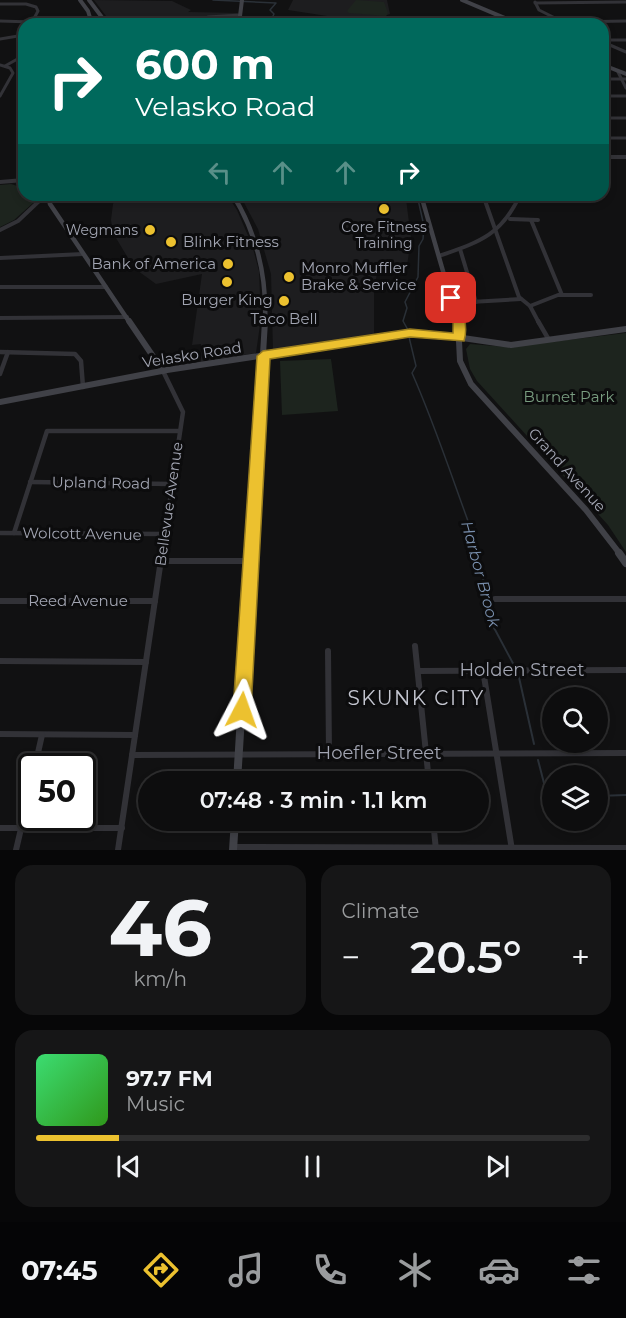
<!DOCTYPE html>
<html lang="en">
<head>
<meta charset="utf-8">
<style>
	:root { --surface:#0d0d0e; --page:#161617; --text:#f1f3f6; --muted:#9a9c9e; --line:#2d2d2e; --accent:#ecc12f }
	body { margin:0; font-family:Montserrat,sans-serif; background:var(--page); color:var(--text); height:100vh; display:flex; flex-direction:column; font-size:22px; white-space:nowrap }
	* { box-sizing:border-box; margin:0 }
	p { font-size:20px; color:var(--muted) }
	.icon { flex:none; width:33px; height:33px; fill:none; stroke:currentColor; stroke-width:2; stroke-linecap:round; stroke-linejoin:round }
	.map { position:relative; height:850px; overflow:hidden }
	.panel { display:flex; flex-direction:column; gap:15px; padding:15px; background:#070708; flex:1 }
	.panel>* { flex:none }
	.top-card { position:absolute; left:18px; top:18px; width:591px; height:183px; border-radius:18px; box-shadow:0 3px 9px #0003,0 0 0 2px var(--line); background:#00695c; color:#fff; overflow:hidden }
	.buttons { position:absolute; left:542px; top:687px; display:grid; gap:12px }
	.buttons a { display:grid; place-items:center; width:66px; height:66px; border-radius:50%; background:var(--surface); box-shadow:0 3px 9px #0003,0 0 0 2px var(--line); font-size:30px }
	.speed { position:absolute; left:18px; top:753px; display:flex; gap:12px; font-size:30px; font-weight:700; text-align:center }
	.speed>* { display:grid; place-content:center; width:78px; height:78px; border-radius:50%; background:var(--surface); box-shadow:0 3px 9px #0003,0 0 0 2px var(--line); line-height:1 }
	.speed .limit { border:3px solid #111; border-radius:9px; background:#fff; color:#111 }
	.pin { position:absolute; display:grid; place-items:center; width:51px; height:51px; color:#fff; margin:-26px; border-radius:12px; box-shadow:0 3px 9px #0006 }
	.me { position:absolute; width:66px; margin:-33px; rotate:4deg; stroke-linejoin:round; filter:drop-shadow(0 0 4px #0008) }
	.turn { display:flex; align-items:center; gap:21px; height:126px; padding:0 18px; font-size:27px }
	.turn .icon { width:78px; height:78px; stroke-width:2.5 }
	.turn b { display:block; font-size:42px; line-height:51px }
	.lanes { display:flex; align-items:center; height:57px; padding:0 18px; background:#0003; justify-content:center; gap:30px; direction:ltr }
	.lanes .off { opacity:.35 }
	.big { font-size:45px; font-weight:600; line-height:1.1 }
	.panel .tile { flex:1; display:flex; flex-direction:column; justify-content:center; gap:9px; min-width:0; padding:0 21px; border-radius:18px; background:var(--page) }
	.panel .dial { align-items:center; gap:0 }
	.dial b { font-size:78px; line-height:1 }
	.song { display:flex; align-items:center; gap:18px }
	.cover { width:72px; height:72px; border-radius:9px; background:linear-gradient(135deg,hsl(140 70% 55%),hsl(110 70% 35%)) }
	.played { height:6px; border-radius:3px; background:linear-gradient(90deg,var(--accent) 15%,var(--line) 15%) }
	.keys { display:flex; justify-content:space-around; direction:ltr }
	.heat { display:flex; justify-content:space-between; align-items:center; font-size:33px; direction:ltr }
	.panel .tiles { flex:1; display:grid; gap:15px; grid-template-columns:1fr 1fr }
	.tile:last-child { grid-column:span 2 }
	.trip { position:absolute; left:138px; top:771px; width:351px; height:60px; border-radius:30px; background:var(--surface); box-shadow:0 3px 9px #0003,0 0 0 2px var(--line); font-weight:600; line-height:60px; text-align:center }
	.tabs { display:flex; height:96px; justify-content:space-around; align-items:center; background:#050506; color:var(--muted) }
	.tabs .icon { width:42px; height:42px }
	.tabs .active { color:var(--accent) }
	.tabs b { font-size:27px; color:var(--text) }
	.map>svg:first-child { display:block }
	.built { fill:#1d1d1f }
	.green { fill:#1d241e }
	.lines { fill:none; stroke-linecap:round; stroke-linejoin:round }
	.stream-far1 { stroke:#2a3037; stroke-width:1.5 }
	.stream { stroke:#2a3037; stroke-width:2 }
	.street-far3 { stroke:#323237; stroke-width:3 }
	.street-far2 { stroke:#323237; stroke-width:4 }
	.street-far1 { stroke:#323237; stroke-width:4.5 }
	.street { stroke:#323237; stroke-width:6 }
	.secondary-far3 { stroke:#404147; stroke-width:4 }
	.secondary-far2 { stroke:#404147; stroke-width:4.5 }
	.secondary-far1 { stroke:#404147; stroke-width:6 }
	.secondary { stroke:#404147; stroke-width:8 }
	.route { fill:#ecc12f; stroke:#997d1f; stroke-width:1.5 }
	.poi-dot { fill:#ecc12f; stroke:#0c0c0d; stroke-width:2 }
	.labels { text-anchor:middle; stroke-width:6; stroke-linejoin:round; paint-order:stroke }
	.far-poi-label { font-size:14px; fill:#a2a5b2; stroke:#0c0c0d }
	.poi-label { font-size:15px; fill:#a2a5b2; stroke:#0c0c0d; text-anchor:start }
	.street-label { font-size:15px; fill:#a2a5b2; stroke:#0c0c0d }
	.park-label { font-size:15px; fill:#799d80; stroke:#0c0c0d }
	.water-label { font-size:16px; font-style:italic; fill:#798fad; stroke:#0c0c0d }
	.near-street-label { font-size:18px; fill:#a2a5b2; stroke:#0c0c0d }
	.near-neighbourhood-label { font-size:20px; letter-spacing:1.5px; fill:#c3c5cf; stroke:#0c0c0d }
</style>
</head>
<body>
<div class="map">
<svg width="626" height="850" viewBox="0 0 626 850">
	<rect width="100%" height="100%" fill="#111112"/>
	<g class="built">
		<polygon points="94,0 172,1 191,10 188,12 238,13 237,24 112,24"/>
		<polygon points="293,0 387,0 390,14 379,18 340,18 288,10"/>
		<polygon points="118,195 227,195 237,210 252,245 259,271 261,318 256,353 201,362 201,344 192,345 202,274 156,284 134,268 113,233 111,220 113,204"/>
		<polygon points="240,195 413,195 406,199 411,238 407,266 390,266 377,272 374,293 374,335 273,351 271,274 258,229"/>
	</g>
	<g class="green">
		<polygon points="356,0 384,2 388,13 386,16 349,13 347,11"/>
		<polygon points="11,184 24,188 24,195 42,195 14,220 0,227 0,185"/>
		<polygon points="626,333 626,552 608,525 477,381 470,369 466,349 470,344 508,347"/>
		<polygon points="331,359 338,411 282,415 280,361"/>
	</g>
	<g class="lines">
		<g class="stream-far1">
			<polyline points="213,0 276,3 270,10 274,14 272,18 279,21 278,24"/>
			<polyline points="408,330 403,321 407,308 405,302 418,277 419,246 423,239 424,226 417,195"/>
			<path d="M409 337 416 366 412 373C436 427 454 484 475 540L478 554"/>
		</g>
		<g class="stream">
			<polyline points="478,553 492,624 516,669"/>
			<polyline points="518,673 534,744"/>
			<polyline points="538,760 545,787 552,794"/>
			<polyline points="597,796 626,795"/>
		</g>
		<g class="street-far3">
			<polyline points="535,2 539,10 559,20"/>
			<polyline points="535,3 626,2"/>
			<polyline points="0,4 26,4 36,7 38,11 31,24"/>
			<polyline points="0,21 32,22"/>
			<polyline points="516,23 626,21"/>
			<polyline points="205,24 208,17 240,15"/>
			<polyline points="0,39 24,35"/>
			<polyline points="603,40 626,40"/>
			<polyline points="603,42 626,52"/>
			<polyline points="0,65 10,68 13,73 0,96"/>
			<polyline points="5,66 21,57"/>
			<polyline points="618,72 626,88"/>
			<polyline points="603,79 626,79"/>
			<polyline points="603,96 626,96"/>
			<polyline points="603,118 626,118"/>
			<polyline points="603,138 626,138"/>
		</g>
		<g class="street-far2">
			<polyline points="603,157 626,157"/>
			<polyline points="0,182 24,180"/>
			<polyline points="483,195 519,297 530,306 539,323"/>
			<polyline points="510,219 538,220"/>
			<polyline points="531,220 562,295"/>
			<polyline points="0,230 18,221 38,202 48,198"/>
			<polyline points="460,249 476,302"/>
			<path d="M439 256C479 242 501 236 520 195"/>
			<polyline points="0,258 83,254"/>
			<polyline points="0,287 106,287"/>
			<polyline points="453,303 521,299"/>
			<polyline points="530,306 558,295 591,295"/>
			<polyline points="0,318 127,317"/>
		</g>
		<g class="street-far1">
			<polyline points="538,321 549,340"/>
			<polyline points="0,352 75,354 81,361 83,387"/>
			<polyline points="0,374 8,352"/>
			<polyline points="30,482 172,484"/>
			<polyline points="0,533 165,534"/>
			<polyline points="14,533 47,431 180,431"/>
			<polyline points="162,554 183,412 163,371"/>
		</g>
		<g class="street">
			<polyline points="161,561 251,561"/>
			<polyline points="495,599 626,599"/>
			<polyline points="0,601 155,601"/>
			<polyline points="415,646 429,782"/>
			<polyline points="328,651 329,753"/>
			<polyline points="0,661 146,662"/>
			<polyline points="483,670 512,850"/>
			<polyline points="418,671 626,670"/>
			<polyline points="0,734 135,735"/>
			<polyline points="132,755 626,753"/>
			<polyline points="35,766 42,735"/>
			<polyline points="433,820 436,850"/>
			<polyline points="0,828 122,828"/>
			<polyline points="233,847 626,848"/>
			<polyline points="16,850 32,782"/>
			<polyline points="118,850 162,553"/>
		</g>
		<g class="secondary-far3">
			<polyline points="80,0 88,11 92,24"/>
			<polyline points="89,0 107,24"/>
			<polyline points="462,0 519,24"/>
			<polyline points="239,24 242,0"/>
			<polyline points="603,65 626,74"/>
		</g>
		<g class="secondary-far2">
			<polyline points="48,195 50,204 130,323"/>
			<path d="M233 195C257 234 267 277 265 323"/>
			<polyline points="421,195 458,323"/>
		</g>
		<g class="secondary-far1">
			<polyline points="129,321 163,371"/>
			<polyline points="458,321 460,361 471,384 586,510 620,554"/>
			<polyline points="0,402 167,370 409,333 435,334 511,345 626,329"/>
			<polyline points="251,554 265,321"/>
		</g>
		<g class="secondary">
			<polyline points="619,553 626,563"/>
			<polyline points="237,782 251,553"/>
			<polyline points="233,850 235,820"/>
		</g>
	</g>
	<path class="route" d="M451 294C464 299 468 329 464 341L410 337 270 359 251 710 248 716 242 719 235 716 233 710 257 356 263 351 410 329 453 333V322L445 298Z"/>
	<g class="poi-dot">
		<circle cx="384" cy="209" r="6"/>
		<circle cx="150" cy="230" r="6"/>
		<circle cx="171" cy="242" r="6"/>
		<circle cx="228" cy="264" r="6"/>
		<circle cx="289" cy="277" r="6"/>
		<circle cx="227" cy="282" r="6"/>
		<circle cx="284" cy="301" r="6"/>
	</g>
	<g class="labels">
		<g class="far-poi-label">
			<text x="384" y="232">Core Fitness<tspan x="384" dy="16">Training</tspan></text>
			<text x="138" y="235" text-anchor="end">Wegmans</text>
		</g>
		<g class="poi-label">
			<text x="183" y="247">Blink Fitness</text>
			<text x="216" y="269" text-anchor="end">Bank of America</text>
			<text x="301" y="273">Monro Muffler<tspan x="301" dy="17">Brake &amp; Service</tspan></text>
			<text x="227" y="305" text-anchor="middle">Burger King</text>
			<text x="284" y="324" text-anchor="middle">Taco Bell</text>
		</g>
		<g class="street-label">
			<text transform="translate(192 355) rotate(-9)" y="5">Velasko Road</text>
			<text transform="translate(567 470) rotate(48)" y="5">Grand Avenue</text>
			<text transform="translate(101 483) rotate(1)" y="5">Upland Road</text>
			<text transform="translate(169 504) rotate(-82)" y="5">Bellevue Avenue</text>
			<text transform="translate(82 534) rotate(1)" y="5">Wolcott Avenue</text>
			<text x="78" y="606">Reed Avenue</text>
		</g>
		<g class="park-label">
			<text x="569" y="402">Burnet Park</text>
		</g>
		<g class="water-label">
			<text transform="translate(481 574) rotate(75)" y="6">Harbor Brook</text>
		</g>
		<g class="near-street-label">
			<text x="522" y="676">Holden Street</text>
			<text x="379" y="759">Hoefler Street</text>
		</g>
		<g class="near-neighbourhood-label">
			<text x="416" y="705">SKUNK CITY</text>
		</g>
	</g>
</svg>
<div class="buttons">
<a><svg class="icon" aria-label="search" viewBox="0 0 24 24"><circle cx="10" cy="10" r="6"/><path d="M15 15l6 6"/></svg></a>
<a><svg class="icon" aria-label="layers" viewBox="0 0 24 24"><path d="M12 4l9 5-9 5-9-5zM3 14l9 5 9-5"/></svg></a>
</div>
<div class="speed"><div class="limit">50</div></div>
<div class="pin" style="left:451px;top:298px;background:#d93025"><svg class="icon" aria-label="arrive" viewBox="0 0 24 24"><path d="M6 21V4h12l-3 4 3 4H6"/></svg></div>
<svg class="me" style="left:242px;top:710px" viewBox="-20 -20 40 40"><path d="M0-17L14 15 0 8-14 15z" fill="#ecc12f" stroke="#fff" stroke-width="4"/></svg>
<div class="trip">07:48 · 3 min · 1.1 km</div>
<div class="top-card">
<div class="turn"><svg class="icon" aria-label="right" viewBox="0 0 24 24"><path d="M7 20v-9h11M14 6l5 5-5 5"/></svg><div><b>600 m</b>Velasko Road</div></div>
<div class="lanes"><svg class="icon off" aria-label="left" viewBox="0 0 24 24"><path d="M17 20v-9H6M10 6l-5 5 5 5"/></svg><svg class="icon off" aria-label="ahead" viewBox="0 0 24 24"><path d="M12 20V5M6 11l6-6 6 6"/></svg><svg class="icon off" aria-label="ahead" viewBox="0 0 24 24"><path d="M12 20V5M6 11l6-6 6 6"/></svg><svg class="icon" aria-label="right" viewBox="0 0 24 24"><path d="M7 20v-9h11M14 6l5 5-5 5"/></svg></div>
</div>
</div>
<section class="panel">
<div class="tiles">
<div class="tile dial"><b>46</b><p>km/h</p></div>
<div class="tile"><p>Climate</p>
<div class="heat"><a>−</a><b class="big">20.5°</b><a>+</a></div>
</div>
<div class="tile">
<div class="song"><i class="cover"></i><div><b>97.7 FM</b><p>Music</p></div></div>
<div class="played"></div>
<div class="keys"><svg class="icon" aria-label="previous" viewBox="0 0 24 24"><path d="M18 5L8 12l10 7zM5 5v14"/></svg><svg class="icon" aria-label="pause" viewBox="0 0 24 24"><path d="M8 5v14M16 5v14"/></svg><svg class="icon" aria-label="next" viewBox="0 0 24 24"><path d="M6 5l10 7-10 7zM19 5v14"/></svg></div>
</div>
</div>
</section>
<nav class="tabs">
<b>07:45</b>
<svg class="icon active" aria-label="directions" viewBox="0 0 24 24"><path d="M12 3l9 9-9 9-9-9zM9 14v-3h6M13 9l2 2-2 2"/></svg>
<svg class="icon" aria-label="music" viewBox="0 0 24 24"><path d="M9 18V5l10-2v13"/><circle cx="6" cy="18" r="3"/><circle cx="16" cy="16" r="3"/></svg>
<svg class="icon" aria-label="phone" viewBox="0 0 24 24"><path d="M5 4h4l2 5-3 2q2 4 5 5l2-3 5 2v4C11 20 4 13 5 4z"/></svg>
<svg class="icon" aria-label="climate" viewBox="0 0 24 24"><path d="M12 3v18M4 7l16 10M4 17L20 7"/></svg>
<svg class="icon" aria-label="car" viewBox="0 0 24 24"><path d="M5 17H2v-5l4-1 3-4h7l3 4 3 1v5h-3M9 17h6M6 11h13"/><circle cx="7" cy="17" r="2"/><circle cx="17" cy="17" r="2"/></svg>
<svg class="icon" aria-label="filters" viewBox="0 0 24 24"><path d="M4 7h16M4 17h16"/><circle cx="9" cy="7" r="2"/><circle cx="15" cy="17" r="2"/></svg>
</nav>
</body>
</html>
